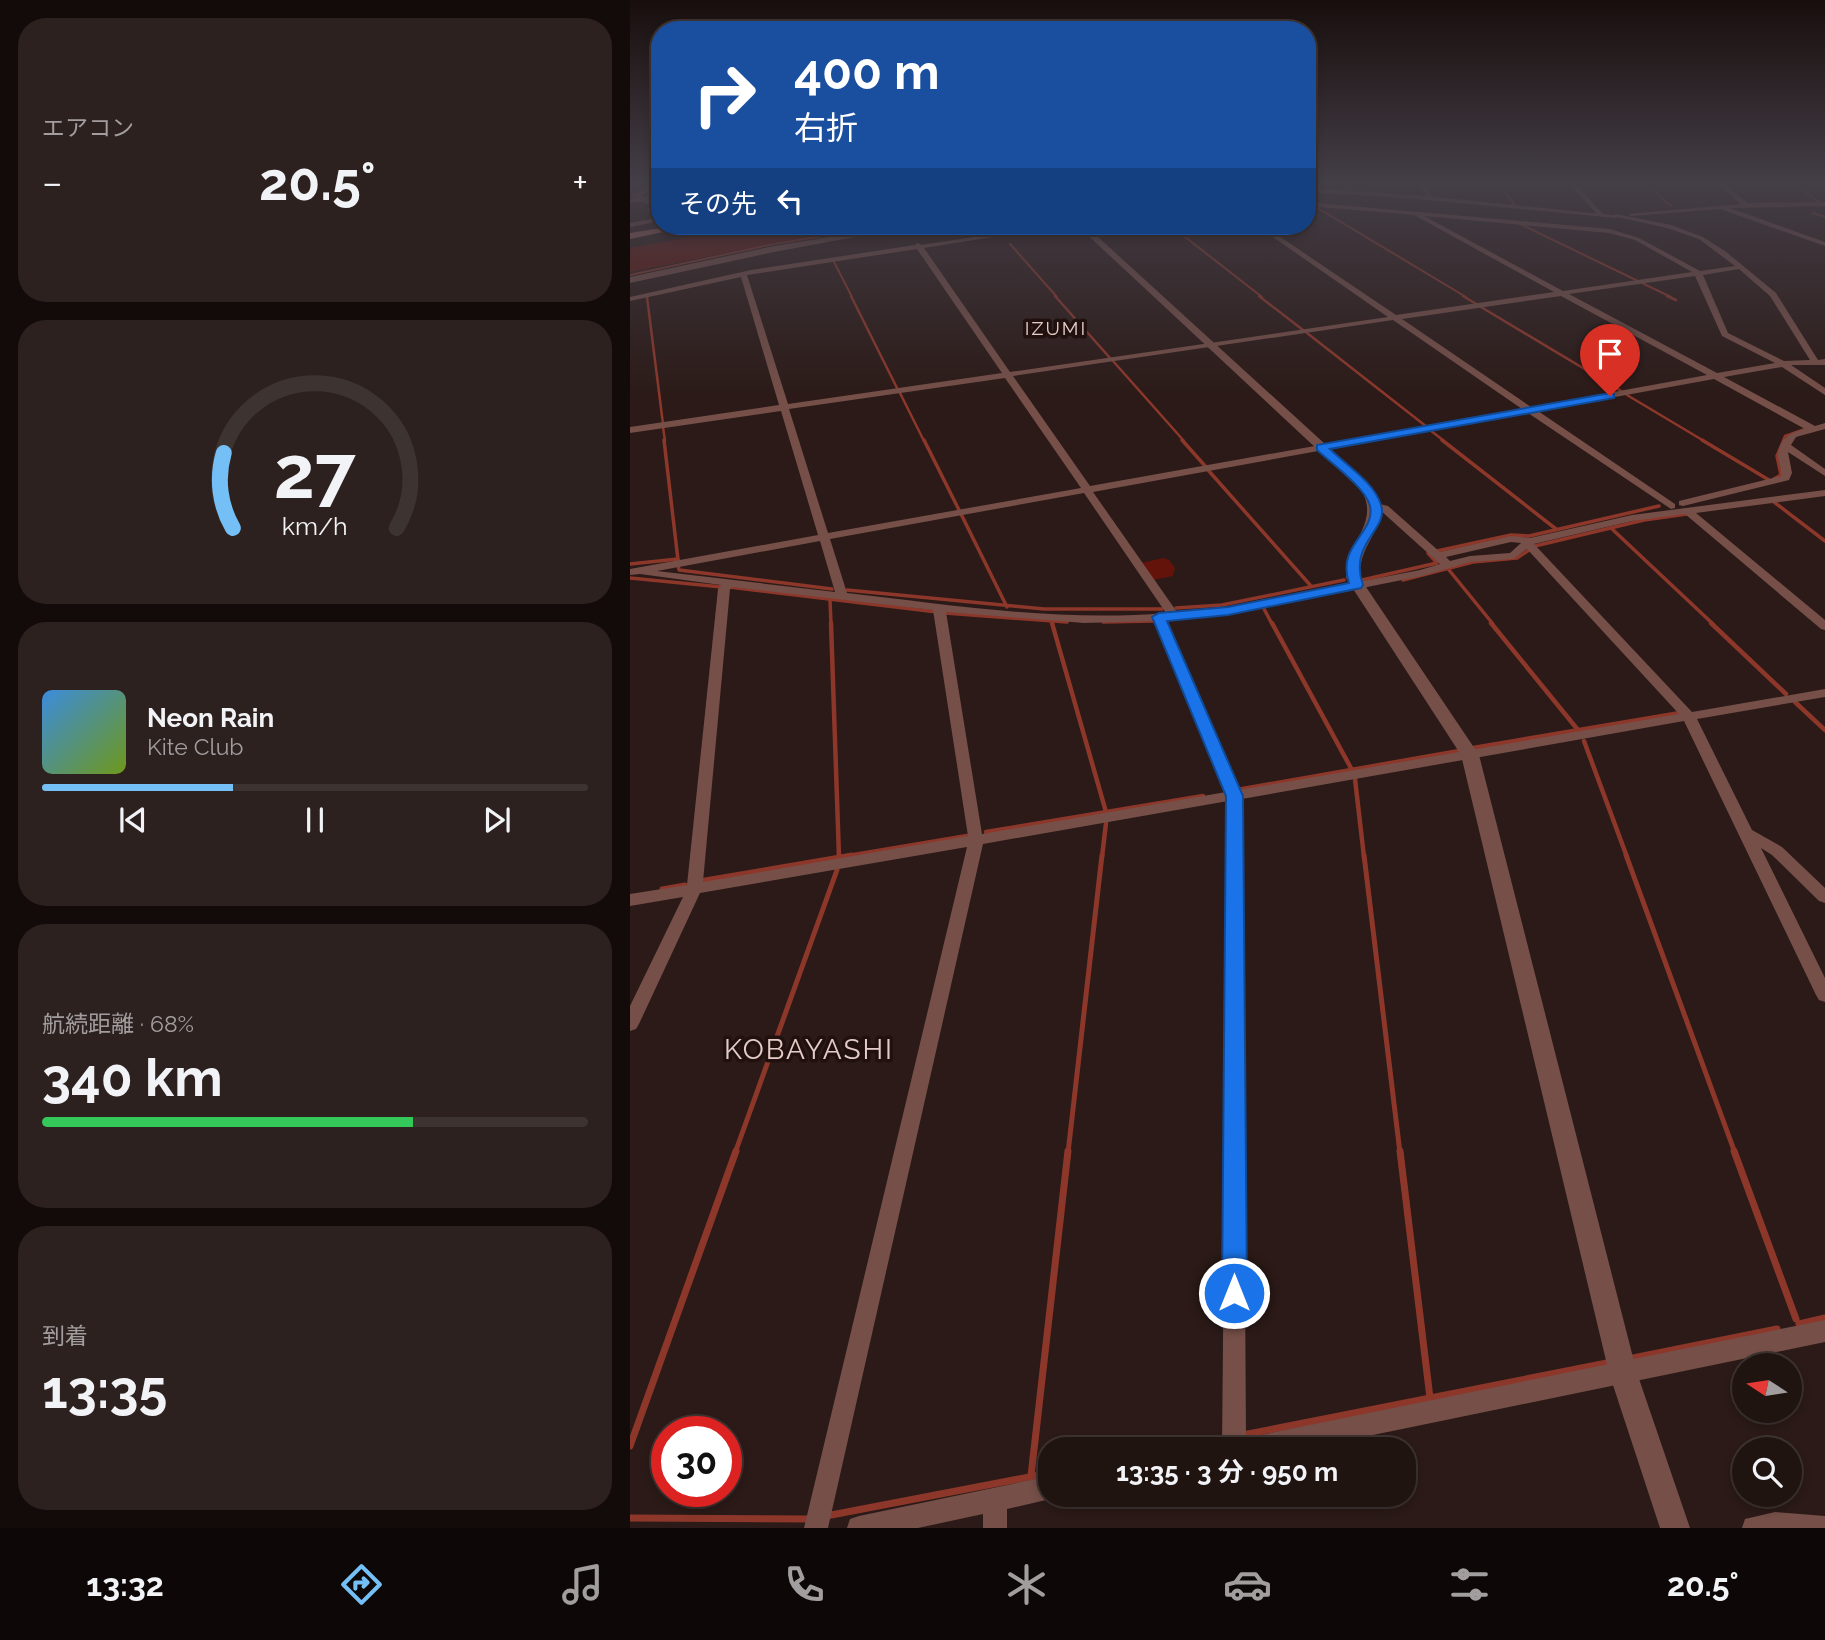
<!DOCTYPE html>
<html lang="ja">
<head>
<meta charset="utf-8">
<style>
	:root { --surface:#201411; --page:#2d211f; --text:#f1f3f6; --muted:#a29e9f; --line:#3d3331; --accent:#74c0f6 }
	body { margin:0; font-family:Raleway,"Noto Sans JP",sans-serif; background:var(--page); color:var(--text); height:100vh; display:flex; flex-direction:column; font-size:26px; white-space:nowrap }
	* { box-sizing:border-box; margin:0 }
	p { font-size:23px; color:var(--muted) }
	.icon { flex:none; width:38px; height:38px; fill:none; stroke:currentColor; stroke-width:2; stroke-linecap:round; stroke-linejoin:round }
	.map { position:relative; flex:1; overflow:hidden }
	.drawer { display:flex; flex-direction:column; gap:18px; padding:18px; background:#120b09; width:630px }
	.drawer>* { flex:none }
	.top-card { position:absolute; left:21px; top:21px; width:665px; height:214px; border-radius:28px; box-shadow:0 4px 10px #0003,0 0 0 2px var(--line); background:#1a4fa0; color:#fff; overflow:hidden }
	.needle { width:46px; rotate:282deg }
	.fabs { position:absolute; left:1102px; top:1353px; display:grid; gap:14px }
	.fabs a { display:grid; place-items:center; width:70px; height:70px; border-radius:50%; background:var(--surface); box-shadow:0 4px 10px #0003,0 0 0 2px var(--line); font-size:35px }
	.speed { position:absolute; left:21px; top:1416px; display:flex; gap:14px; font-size:35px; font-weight:700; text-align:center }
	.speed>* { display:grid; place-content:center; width:91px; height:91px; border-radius:50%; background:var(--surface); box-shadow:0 4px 10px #0003,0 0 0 2px var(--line); line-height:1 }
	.speed .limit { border:10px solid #d22; background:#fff; color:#111 }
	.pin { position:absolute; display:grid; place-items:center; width:60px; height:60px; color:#fff; margin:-72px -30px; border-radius:50% 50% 50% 0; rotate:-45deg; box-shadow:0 0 7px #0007 }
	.pin .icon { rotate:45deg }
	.me { position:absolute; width:77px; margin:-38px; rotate:0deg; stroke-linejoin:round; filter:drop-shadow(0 0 5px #0008) }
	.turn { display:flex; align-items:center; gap:24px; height:147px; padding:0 28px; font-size:32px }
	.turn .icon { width:91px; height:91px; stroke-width:2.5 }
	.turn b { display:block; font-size:49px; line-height:60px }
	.then { display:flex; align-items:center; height:66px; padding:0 28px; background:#0003; gap:14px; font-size:26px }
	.big { font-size:52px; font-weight:700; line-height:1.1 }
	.drawer .card { flex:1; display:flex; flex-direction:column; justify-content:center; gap:10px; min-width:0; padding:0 24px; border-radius:28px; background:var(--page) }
	.drawer .dial { align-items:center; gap:0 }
	.dial svg { height:182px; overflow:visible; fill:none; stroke:var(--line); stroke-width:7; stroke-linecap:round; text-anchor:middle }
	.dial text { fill:var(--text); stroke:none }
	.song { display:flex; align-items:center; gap:21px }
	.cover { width:84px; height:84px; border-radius:10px; background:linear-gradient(135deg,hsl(210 70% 55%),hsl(80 70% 35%)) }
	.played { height:7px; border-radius:4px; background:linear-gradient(90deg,var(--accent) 35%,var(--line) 35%) }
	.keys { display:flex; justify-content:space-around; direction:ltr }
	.heat { display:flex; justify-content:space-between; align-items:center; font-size:38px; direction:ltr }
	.charge { height:10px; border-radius:5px; background:linear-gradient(90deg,#34c759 68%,var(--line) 0) }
	.trip { position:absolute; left:408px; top:1437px; width:378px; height:70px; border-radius:28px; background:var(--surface); box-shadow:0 4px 10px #0003,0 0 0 2px var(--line); font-weight:700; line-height:70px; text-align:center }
	.tabs { display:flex; height:112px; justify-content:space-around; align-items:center; background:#0d0807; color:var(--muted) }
	.tabs .icon { width:49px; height:49px }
	.tabs .current { color:var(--accent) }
	.tabs b { font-size:32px; color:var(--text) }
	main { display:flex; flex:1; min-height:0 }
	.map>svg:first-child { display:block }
	.green { fill:#63130a }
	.water { fill:#8d372a }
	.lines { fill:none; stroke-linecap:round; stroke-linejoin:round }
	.stream-far5 { stroke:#8d372a; stroke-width:2 }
	.stream-far4 { stroke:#8d372a; stroke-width:2.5 }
	.stream-far3 { stroke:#8d372a; stroke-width:3.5 }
	.stream-far2 { stroke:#8d372a; stroke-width:4.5 }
	.stream-far1 { stroke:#8d372a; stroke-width:5 }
	.stream { stroke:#8d372a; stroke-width:7 }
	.minor { fill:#754f48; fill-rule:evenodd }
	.tertiary { fill:#754f48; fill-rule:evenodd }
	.secondary { fill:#a6695e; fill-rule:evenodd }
	.route { fill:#1a73e8; stroke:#114b97; stroke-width:2 }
	.labels { text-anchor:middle; stroke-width:7; stroke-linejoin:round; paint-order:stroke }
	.far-neighbourhood-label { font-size:19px; letter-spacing:2px; fill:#e4ccc8; stroke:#21110e }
	.near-neighbourhood-label { font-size:28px; letter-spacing:2px; fill:#e4ccc8; stroke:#21110e }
</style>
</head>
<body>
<main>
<section class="drawer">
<div class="card"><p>エアコン</p>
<div class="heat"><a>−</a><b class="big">20.5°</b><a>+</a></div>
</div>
<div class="card dial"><svg viewBox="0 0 100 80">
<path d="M14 69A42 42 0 1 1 86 69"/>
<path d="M14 69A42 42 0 0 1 10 36" stroke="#74c0f6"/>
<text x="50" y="56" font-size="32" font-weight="700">27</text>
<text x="50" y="72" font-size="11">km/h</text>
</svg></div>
<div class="card">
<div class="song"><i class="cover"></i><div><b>Neon Rain</b><p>Kite Club</p></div></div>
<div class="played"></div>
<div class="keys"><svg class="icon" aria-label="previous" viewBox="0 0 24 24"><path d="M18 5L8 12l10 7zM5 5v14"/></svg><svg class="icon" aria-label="pause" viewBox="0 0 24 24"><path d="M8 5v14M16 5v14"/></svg><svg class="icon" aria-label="next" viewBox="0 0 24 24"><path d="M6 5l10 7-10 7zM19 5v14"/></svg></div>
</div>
<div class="card"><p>航続距離 · 68%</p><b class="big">340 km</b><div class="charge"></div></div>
<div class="card"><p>到着</p><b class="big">13:35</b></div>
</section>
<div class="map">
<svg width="1195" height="1528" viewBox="0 0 1195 1528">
	<rect width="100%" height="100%" fill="#2b1a17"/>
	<g class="green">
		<polygon points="124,226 217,226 179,233 182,236 0,272 0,248"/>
		<polygon points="533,558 539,560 545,568 543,576 523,580 511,563"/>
	</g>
	<polygon class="water" points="243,226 263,226 143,245 0,276 0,274 140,244"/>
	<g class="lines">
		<g class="stream-far5">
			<polyline points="719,183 722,191"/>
			<polyline points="867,183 884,204"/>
			<polyline points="1015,183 1041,206"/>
			<polyline points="1162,183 1191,203"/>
			<polyline points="686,207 836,297"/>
			<polyline points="1183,213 1195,217"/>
			<polyline points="890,224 1008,281"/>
			<polyline points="541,226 632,297"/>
			<polyline points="380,244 427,297"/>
			<polyline points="204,262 222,297"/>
			<polyline points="1012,283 1041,297"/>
		</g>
		<g class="stream-far4">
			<polyline points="221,296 268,390"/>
			<polyline points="425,296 480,358"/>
			<polyline points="629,296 673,330"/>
			<polyline points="833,296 848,305"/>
			<polyline points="1037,296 1046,300"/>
			<polyline points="17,297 33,424"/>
			<polyline points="851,307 993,392"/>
			<polyline points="677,333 797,427"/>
			<polyline points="483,361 554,441"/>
			<polyline points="270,393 294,441"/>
			<polyline points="997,395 1074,441"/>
			<polyline points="33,427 35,441"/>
			<polyline points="800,430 814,441"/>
			<polyline points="1153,441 1155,436 1175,429"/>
		</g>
		<g class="stream-far3">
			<polyline points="34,440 48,560"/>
			<polyline points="294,440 329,510"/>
			<polyline points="552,440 576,467"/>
			<polyline points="812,440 926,529"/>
			<polyline points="1072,440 1139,480"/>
			<polyline points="578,470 681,586"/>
			<polyline points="1144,479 1151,475 1147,456 1154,440"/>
			<polyline points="1144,502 1195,541"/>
			<polyline points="331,514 377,607"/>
			<polyline points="981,528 1083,624"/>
			<polyline points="807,551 881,535 899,536 1029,506"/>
			<polyline points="0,564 48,559"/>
			<polyline points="48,565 49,570 202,589"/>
			<polyline points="819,570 863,624"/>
			<polyline points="0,578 92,587"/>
			<polyline points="732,580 807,563 798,553"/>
			<polyline points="773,580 843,562 887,558 905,546 1014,520 1057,514"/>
			<polyline points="99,587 307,612"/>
			<polyline points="217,590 414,609 532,609"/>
			<polyline points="200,600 201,624"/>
			<polyline points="633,607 642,624"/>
			<polyline points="546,608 592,605 714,580"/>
			<polyline points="315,613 437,622"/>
			<polyline points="473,622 526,621"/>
		</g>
		<g class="stream-far2">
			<polyline points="201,623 209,857"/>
			<polyline points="422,623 476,812"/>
			<polyline points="642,623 722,770"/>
			<polyline points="861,623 948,730"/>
			<polyline points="1081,623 1156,694"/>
			<polyline points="1165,702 1195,730"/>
			<polyline points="954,741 997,857"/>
			<polyline points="843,748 1050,713"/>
			<polyline points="725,779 734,857"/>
			<polyline points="607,790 829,751"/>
			<polyline points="356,832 573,796"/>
			<polyline points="212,857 337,836"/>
			<polyline points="472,857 476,823"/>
		</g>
		<g class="stream-far1">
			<polyline points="209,855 209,858"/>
			<polyline points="734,855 770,1153"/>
			<polyline points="996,855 1105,1153"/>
			<polyline points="75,880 222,855"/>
			<polyline points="32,889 55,885"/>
			<polyline points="105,1153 207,870"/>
			<polyline points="438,1153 472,855"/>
		</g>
		<g class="stream">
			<polyline points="770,1151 800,1398"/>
			<polyline points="1104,1151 1166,1319"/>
			<polyline points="1169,1324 1195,1318"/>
			<polyline points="998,1359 1147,1329"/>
			<polyline points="613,1435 982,1362"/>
			<polyline points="0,1446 106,1151"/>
			<polyline points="540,1449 597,1438"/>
			<polyline points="401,1476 438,1151"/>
			<polyline points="196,1516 420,1473"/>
			<polyline points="0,1518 181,1519"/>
		</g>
		<g class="minor">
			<polygon points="712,183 718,183 721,193 717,193"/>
			<polygon points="789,183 795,183 803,199 799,199"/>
			<polygon points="938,183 945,183 973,214 973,216 969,216"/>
			<polygon points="1086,183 1093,183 1118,203 1195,202 1195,206 1100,208 1195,242 1195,246 1090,209 1001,216 998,214 1111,204"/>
			<polygon points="30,194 30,198 0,203 0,199"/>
			<path d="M677 202 980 229 1009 238 1070 271 1105 266 1069 239 1037 228 983 216 986 214 1041 225 1073 237 1095 251 1146 293 1188 360 1195 359V365H1161L1195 388V395L1152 367 1094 377 1185 426 1195 423V429L1166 437 1161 445 1195 469V476L1158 452 1162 473 1159 480 1053 506 1049 505V501L1151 476C1152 468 1148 461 1148 454 1150 437 1162 432 1175 429L1084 379 908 411 1045 504V508L1041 509 898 413 463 492 547 612 598 607 790 570 810 564 750 510 742 508 741 506 746 503 758 506 810 552 881 536 900 538 1002 515 1195 490V496L1066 513 1195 620V630L1191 629 1055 514 1002 521 904 544 1062 712 1195 689V697L1067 719 1122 830 1152 847 1195 888V903L1189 901 1142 855 1131 848 1195 978V1002L1189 1000 1186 995 1054 721 612 799 616 1438 1195 1320V1342L675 1449H592L598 801 353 844 198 1528H174L337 847 70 893 9 1024 6 1029 0 1031V1006L53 897 0 906V894L57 885 88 589 91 585 10 574 0 575V569L188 535 151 411 0 433V427L149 405 111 277 0 301V297L121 270 285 245 288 243 291 245 417 226H431L294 248 380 372 758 317 627 226H634L766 315 924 292 784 215 677 206ZM794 216 979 233 1005 240 1062 272 933 291ZM287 249 372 373 158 404 117 275ZM1109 269 1140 296 1180 360 1154 361 1098 333 1073 275ZM1065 276 1092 336 1145 363 1087 373 939 294ZM931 296 1077 375 901 407 772 319ZM763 320 892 409 460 486 383 376ZM375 378 451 488 198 533 159 409ZM454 493 536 613C429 622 322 605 217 593L200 539ZM190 541 205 592 27 571ZM881 542 891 543 880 553 840 556 820 561 816 557ZM897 549 1049 714 609 790 536 620 598 615 792 576 840 562 883 559ZM102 587 303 610 338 836 73 882 100 589ZM316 612 454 623 525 621 596 792 352 834Z"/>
			<polygon points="19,207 28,207 28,209 25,210 30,214 30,221 0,227 0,223 27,218 17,210"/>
			<polygon points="247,226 254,226 259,230 254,231"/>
			<polygon points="420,1476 420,1494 429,1494 429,1497 377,1509 377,1528 353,1528 353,1514 288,1528 217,1528 220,1519 229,1516"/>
			<polygon points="1145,1512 1195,1516 1195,1528 1112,1528 1115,1519"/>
		</g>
		<g class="tertiary">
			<polygon points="22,183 30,185 11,196 30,206 30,211 1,196"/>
			<polygon points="677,188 787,195 990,216 986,218 787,199 677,192"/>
			<polygon points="267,226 284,226 144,252 0,283 0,277 144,246"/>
			<path d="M448 226H456L741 486C767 527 728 537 730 578L849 755 1007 1373 1060 1528H1030L979 1373 831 755 716 578C715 542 750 525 732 491Z"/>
		</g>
		<polygon class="secondary" points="44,226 62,226 0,239 0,233"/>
	</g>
	<linearGradient id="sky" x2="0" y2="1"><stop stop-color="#180e0d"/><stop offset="0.46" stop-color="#443e47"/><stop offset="1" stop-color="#443e47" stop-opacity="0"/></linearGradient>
	<rect width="1195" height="397" fill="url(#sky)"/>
	<path class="route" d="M980 393 984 394V398L700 449C716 465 744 482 751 505 759 530 718 543 733 585L731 588 598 615 537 621 613 796 617 1293 613 1301 604 1304 596 1301 592 1293 596 796 522 617 529 613 598 607 719 583C706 545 746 533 740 506 736 488 701 463 687 450V445Z"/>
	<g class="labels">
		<g class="far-neighbourhood-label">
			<text x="426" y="335">IZUMI</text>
		</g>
		<g class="near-neighbourhood-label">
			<text x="179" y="1059">KOBAYASHI</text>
		</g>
	</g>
</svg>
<div class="fabs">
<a><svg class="needle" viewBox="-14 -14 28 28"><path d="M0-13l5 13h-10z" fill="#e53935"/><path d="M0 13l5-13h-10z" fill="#a29e9f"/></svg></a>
<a><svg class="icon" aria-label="search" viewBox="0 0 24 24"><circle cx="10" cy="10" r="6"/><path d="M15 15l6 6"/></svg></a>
</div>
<div class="speed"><div class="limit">30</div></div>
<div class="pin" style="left:980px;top:396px;background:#d93025"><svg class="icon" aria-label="arrive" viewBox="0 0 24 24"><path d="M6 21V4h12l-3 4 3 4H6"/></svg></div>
<svg class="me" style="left:604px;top:1293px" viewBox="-20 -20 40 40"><circle r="17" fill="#1a73e8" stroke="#fff" stroke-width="3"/><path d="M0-11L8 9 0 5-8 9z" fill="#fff"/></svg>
<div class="trip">13:35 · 3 分 · 950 m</div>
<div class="top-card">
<div class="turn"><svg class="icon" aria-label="right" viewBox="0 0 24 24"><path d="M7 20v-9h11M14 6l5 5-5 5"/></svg><div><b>400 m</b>右折</div></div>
<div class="then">その先<svg class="icon" aria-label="left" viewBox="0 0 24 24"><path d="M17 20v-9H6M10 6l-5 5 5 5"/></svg></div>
</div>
</div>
</main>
<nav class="tabs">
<b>13:32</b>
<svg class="icon current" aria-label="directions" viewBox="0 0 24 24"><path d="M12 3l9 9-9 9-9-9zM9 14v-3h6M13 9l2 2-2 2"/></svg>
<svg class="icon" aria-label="music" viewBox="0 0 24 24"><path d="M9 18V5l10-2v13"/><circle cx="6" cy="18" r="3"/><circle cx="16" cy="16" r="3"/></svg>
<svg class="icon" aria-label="phone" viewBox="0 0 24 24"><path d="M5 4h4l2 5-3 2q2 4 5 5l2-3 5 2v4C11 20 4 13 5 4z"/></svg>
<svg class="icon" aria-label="climate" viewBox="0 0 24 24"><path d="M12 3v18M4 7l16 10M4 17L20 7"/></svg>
<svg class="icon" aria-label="car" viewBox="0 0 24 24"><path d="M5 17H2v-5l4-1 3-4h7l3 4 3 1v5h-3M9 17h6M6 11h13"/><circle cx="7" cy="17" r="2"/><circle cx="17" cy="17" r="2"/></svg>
<svg class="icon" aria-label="filters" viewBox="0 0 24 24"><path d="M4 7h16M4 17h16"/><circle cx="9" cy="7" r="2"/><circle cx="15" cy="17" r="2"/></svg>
<b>20.5°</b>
</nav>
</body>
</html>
